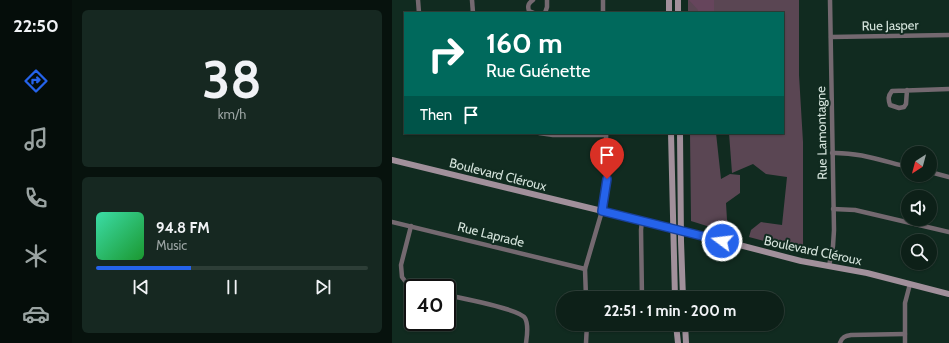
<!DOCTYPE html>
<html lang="en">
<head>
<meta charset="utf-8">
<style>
	:root { --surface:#0d2018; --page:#162821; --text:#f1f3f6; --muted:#9aa3a2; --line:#2d3e37; --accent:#2563eb }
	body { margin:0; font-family:Cabin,sans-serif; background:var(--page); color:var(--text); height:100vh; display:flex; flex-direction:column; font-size:15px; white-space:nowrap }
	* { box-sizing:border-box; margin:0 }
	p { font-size:13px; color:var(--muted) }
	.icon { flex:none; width:22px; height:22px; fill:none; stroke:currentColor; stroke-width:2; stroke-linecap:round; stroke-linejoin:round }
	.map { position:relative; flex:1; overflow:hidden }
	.panel { display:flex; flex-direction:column; gap:10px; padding:10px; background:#07120d; width:320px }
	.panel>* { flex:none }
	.top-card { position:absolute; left:12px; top:12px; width:380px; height:122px; border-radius:0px; box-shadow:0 1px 3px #0004,0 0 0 1px var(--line); background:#00695c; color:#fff; overflow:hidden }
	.needle { width:26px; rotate:216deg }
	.tools { position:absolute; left:509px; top:146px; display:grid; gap:8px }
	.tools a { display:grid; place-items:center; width:36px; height:36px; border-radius:50%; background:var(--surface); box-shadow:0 1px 3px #0004,0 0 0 1px var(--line); font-size:20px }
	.speed { position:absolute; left:12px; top:279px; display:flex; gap:8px; font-size:20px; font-weight:700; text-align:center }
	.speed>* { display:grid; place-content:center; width:52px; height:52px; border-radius:50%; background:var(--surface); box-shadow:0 1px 3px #0004,0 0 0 1px var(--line); line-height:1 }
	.speed .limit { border:2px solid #111; border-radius:6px; background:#fff; color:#111 }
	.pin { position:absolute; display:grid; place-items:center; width:34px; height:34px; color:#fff; margin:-41px -17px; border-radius:50% 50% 50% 0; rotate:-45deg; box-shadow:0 0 4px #0007 }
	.pin .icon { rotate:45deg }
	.me { position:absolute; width:44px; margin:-22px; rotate:285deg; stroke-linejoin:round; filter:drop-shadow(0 0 3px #0008) }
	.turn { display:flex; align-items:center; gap:14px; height:84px; padding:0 16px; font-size:18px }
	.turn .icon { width:52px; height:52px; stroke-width:2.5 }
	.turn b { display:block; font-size:28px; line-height:34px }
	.then { display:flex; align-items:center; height:38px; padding:0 16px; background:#0003; gap:8px; font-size:15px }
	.panel .card { flex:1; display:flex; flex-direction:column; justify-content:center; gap:6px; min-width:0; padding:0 14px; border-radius:6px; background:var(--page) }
	.panel .dial { align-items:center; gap:0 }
	.dial b { font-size:52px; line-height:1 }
	.song { display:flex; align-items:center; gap:12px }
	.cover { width:48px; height:48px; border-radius:6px; background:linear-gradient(135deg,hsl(160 70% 55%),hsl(130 70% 35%)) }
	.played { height:4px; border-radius:2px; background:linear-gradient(90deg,var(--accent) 35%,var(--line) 35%) }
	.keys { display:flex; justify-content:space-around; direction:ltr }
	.trip { position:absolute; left:164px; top:291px; width:228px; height:40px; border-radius:20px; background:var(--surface); box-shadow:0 1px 3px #0004,0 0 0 1px var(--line); font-weight:700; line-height:40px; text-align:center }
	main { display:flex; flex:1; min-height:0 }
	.tabs { display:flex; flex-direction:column; width:72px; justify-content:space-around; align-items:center; background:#050d0a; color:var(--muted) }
	.tabs .icon { width:28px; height:28px }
	.tabs .on { color:var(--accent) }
	.tabs b { font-size:18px; color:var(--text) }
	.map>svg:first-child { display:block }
	.green { fill:#5a4653 }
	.forest { fill:#66455c }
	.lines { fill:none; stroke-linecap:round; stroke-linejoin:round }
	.street { stroke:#746970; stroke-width:4.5 }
	.secondary { stroke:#a1909b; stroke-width:6 }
	.route-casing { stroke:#184099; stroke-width:10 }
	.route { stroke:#2563eb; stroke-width:7 }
	.labels { text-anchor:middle; stroke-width:4; stroke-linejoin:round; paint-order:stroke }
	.street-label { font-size:13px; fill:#d4e3db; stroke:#112b20 }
</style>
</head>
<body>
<main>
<nav class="tabs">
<b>22:50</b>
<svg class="icon on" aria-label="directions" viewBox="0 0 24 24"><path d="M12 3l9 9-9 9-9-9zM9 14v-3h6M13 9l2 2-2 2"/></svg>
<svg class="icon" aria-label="music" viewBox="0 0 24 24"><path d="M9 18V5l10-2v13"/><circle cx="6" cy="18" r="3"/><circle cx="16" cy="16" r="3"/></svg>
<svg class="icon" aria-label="phone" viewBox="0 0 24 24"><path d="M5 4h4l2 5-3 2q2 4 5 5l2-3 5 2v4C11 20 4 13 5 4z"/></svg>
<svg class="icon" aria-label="climate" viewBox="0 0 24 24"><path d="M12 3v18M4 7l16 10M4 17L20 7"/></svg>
<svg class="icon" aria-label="car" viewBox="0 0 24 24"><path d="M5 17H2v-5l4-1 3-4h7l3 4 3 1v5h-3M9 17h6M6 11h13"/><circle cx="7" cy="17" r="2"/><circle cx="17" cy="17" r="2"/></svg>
</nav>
<section class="panel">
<div class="card dial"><b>38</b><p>km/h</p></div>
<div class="card">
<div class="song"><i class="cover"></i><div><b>94.8 FM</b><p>Music</p></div></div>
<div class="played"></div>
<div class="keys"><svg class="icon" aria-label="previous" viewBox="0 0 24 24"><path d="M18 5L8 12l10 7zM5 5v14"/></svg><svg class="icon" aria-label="pause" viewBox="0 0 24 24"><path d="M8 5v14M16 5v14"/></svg><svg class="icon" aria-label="next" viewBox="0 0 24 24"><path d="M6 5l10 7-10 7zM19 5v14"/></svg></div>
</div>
</section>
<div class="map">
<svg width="557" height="343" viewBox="0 0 557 343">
	<rect width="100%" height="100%" fill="#112b20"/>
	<g class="green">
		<polygon points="296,0 407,0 407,75 411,142 411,251 357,237 359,230 369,222 390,225 395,177 374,174 361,164 340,173 337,133 391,133 391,13 296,13"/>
		<polygon points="298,133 324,133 329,179 338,174 348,175 348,193 334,203 335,220 338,229 334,232 299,221"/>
	</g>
	<polygon class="forest" points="297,0 322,0 322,13 306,13 306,10"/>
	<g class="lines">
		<g class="street">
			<polyline points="26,0 27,13"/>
			<polyline points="80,0 81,13"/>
			<path d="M141 0C137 3 135 5 137 11L142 13"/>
			<polyline points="211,0 211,13"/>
			<polyline points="153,13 155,7 155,0"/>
			<polyline points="439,37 557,35"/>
			<path d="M515 90 514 104 512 107 507 108 498 105C496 99 496 96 500 91L557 89"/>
			<polyline points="147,133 161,135 214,135"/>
			<path d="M440 153C466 152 491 161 516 167"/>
			<polyline points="538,172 557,177"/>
			<polyline points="441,209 463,210 557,232"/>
			<polyline points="250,221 249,230 250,298"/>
			<polyline points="0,222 193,269"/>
			<polyline points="19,226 9,265 10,277 16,285 28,288"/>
			<polyline points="437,266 441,246 442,230 438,0"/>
			<path d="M55 295C68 298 128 309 133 318 137 325 135 336 134 343"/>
			<polyline points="194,298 193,269 210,211 215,179 214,133"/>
			<polyline points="195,325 237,326 242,324"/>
			<polyline points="194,343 195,324"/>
			<path d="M448 343C450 337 453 336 459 335L513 334"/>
			<polyline points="513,343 513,303 518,284"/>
		</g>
		<g class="secondary">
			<polyline points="277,0 277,13"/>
			<polyline points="286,0 286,13"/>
			<polyline points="279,133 283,298"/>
			<polyline points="288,133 289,241 291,298"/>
			<polyline points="0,160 301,233 409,261 475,273 557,294"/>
			<polyline points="284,324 286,343"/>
			<polyline points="293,324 294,343"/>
		</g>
	</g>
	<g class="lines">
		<g class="route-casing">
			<polyline id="route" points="215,179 210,211 330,241"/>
		</g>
		<use href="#route" class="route"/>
	</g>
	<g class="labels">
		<g class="street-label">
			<text transform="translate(498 25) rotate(-1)" y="5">Rue Jasper</text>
			<text transform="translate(429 133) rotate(-91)" y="5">Rue Lamontagne</text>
			<text transform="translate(106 174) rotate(14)" y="5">Boulevard Cléroux</text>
			<text transform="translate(99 234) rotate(14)" y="5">Rue Laprade</text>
			<text transform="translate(421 250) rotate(12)" y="5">Boulevard Cléroux</text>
		</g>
	</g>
</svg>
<div class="tools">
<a><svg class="needle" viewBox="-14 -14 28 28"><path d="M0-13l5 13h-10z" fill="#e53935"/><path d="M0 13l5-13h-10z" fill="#9aa3a2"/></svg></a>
<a><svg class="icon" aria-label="sound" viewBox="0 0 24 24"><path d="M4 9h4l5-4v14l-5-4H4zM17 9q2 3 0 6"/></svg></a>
<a><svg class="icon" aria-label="search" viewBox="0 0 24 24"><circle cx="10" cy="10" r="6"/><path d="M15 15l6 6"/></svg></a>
</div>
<div class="speed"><div class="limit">40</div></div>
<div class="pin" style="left:215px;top:179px;background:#d93025"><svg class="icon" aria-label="arrive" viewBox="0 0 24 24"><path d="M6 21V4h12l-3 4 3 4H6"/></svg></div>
<svg class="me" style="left:330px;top:241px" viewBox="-20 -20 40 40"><circle r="17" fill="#2563eb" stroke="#fff" stroke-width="3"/><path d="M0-11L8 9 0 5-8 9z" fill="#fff"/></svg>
<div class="trip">22:51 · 1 min · 200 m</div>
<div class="top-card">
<div class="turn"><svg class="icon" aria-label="right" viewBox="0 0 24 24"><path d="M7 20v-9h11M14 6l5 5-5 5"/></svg><div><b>160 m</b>Rue Guénette</div></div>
<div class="then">Then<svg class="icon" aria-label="arrive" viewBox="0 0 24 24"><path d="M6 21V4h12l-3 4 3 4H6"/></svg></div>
</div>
</div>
</main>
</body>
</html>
